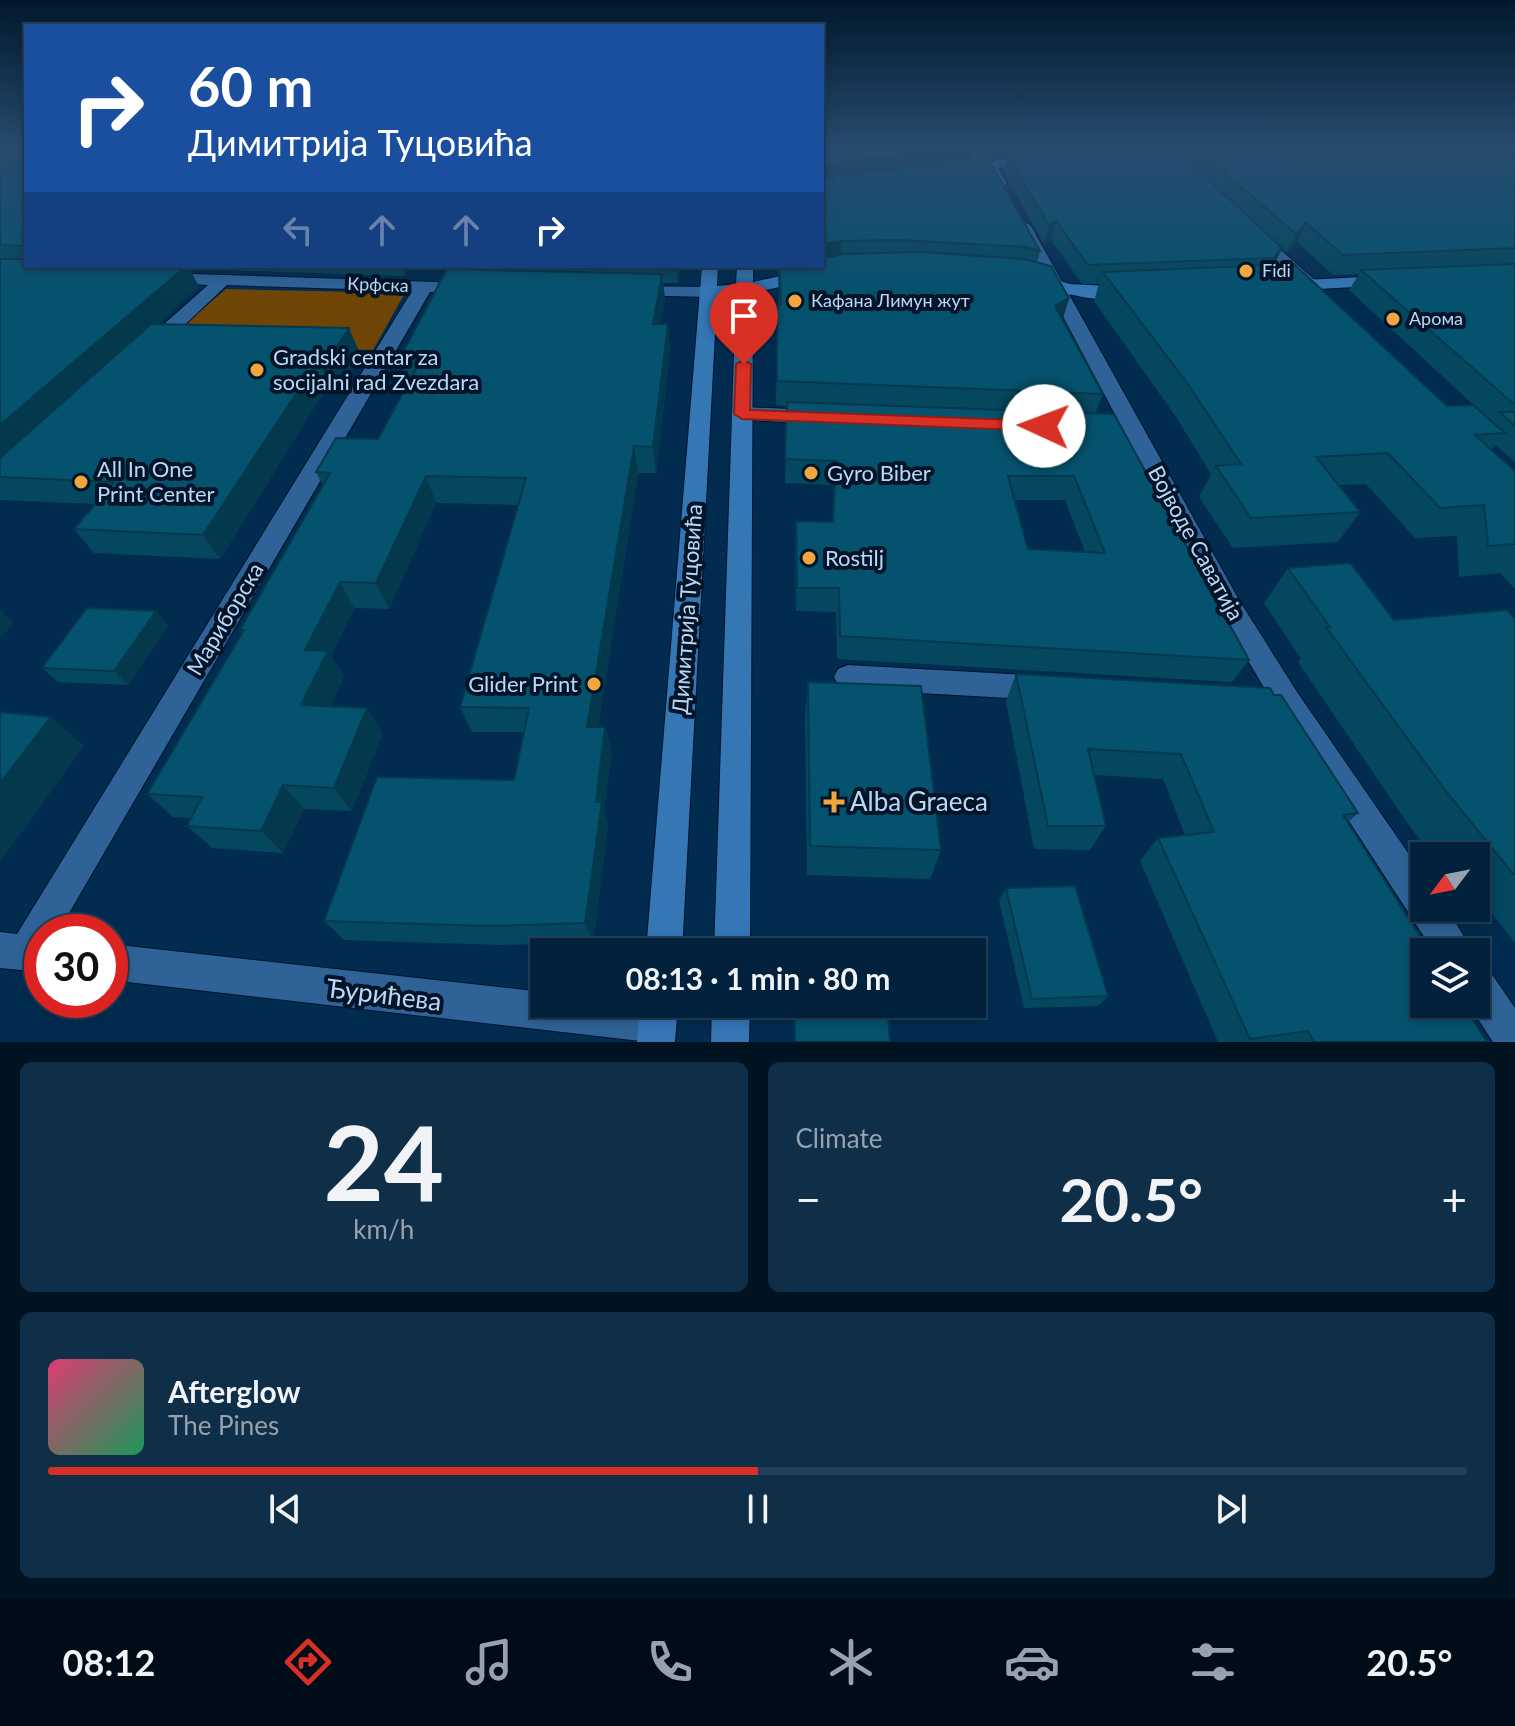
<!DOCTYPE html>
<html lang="en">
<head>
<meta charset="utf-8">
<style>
	:root { --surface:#01213c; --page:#0f2e47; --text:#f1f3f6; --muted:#96a3af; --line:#233e56; --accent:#d93025 }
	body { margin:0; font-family:Lato,sans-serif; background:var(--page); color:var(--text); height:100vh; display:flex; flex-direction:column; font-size:30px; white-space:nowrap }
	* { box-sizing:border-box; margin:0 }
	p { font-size:26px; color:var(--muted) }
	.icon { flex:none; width:44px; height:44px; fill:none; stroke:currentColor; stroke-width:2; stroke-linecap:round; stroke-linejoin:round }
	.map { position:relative; height:1042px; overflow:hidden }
	.details { display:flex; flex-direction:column; gap:20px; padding:20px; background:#011221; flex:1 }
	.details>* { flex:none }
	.guide { position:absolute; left:24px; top:24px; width:800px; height:244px; border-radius:0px; box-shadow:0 4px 12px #0003,0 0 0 2px var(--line); background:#1a4fa0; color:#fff; overflow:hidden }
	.needle { width:52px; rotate:238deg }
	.buttons { position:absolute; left:1410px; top:842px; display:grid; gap:16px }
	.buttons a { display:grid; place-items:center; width:80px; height:80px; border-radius:0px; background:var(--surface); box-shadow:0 4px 12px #0003,0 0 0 2px var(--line); font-size:40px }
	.speed { position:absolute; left:24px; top:914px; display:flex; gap:16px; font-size:40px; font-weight:700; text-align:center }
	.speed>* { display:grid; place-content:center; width:104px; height:104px; border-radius:50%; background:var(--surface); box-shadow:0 4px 12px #0003,0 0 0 2px var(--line); line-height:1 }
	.speed .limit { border:12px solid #d22; background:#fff; color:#111 }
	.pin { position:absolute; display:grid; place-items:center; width:68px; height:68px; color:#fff; margin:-82px -34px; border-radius:50% 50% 50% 0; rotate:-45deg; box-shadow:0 0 8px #0007 }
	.pin .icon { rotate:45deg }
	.me { position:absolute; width:88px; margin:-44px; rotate:272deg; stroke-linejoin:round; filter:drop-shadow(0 0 6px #0008) }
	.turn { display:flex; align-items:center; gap:28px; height:168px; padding:0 32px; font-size:36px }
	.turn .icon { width:104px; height:104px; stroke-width:2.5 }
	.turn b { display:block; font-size:56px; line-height:68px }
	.lanes { display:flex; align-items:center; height:76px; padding:0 32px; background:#0003; justify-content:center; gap:40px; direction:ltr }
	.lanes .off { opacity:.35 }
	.big { font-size:60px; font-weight:700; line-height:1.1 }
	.details .tile { flex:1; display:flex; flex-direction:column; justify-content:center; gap:12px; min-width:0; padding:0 28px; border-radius:12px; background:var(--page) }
	.details .dial { align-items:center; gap:0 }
	.dial b { font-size:104px; line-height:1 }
	.song { display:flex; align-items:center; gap:24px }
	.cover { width:96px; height:96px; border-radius:12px; background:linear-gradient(135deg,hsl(340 70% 55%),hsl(150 70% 35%)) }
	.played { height:8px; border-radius:4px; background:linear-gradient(90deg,var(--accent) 50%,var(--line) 50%) }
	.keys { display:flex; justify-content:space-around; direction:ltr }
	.heat { display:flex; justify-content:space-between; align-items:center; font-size:44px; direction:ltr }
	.details .tiles { flex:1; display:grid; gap:20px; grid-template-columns:1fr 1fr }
	.tile:last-child { grid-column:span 2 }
	.trip { position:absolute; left:530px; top:938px; width:456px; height:80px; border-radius:0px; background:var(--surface); box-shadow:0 4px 12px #0003,0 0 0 2px var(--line); font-weight:700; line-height:80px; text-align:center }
	.dock { display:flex; height:128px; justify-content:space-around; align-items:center; background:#000d18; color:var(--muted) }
	.dock .icon { width:56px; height:56px }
	.dock .current { color:var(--accent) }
	.dock b { font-size:36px; color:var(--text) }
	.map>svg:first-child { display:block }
	.green { fill:#6e4505 }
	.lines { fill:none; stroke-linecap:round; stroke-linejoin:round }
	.street-casing { stroke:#00132c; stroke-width:2 }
	.secondary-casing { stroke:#00132c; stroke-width:2 }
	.street { fill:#2f6397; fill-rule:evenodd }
	.secondary { fill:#3576b5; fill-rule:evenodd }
	.wall { fill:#04475f; fill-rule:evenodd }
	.shaded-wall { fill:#04394d }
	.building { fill:#05526e; stroke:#04394d; stroke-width:2; fill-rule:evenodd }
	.route { fill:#d93025; stroke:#8d1f18; stroke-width:2 }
	.poi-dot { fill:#f1a640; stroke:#011428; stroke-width:3 }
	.labels { text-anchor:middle; stroke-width:8; stroke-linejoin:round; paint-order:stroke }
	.far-poi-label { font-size:18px; fill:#bcd7f5; stroke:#011428; text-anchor:start }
	.far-street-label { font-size:18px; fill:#bcd7f5; stroke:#011428 }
	.poi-label { font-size:22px; fill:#bcd7f5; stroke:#011428; text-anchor:start }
	.street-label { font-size:22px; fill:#bcd7f5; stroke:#011428 }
	.near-poi-label { font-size:26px; fill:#bcd7f5; stroke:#011428; text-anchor:start }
	.near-street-label { font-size:26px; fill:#bcd7f5; stroke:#011428 }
</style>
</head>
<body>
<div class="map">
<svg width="1515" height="1042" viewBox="0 0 1515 1042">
	<rect width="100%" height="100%" fill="#012c50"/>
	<polygon class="green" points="226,289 405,293 373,350 184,346 113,385"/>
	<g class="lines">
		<g class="street-casing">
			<g id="street">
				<polygon points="961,147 976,147 995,164 1007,183 1005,186 995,186 984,170"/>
				<polygon points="1023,221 1031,226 1239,600 1297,692 1424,876 1424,908 1447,908 1473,952 1434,952 1277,710 1221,614 1015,226"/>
				<polygon points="1254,230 1260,232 1316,281 1319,285 1316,289 1304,289 1248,238 1246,235"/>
				<polygon points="162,273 437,282 446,287 443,291 430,292 58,932 42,932 42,972 0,968 0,932 17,934 412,291 227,285 159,349 152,351 142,345 145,341 208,285 156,282 153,278 156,274"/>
				<polygon points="634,286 708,287 717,292 708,297 628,295 625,291 628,287"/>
				<polygon points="742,407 816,410 827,417 816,424 735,419 731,414"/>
				<polygon points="848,665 1045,676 1055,679 1059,688 1055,697 1045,700 848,689 838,685 834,677 838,669"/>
				<polygon points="110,944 544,992 544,1004 657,1005 670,1011 676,1024 670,1037 649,1042 110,980"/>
				<polygon points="1476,965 1489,970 1515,1008 1515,1042 1493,1042 1468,1004 1476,1004"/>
			</g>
		</g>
		<g class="secondary-casing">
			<g id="secondary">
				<polygon points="1074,147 1105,147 1098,151 959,175 952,171 959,167"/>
				<polygon points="702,266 718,266 717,286 736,284 737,266 753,266 753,282 808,270 817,275 814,279 753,293 750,952 714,952 736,295 717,296 682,952 646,952"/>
				<path d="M1035 273 1070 284 1128 287 1137 292C1117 310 1051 291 1029 282L1026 278 1029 274Z"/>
				<polygon points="1383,276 1392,281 1389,285 1284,291 1275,286 1284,281"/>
				<polygon points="640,1004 678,1004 675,1042 637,1042"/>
				<polygon points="712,1004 750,1004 749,1042 711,1042"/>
			</g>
		</g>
		<use href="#street" class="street"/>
		<use href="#secondary" class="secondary"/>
	</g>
	<g class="wall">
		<polygon points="0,147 26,147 26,266 411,266 405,276 190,269 199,287 158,324 359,351 333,392 324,392 220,559 94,553 74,529 95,504 0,500"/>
		<path d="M822 147H974L972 159 1040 251 1037 262 1069 298 1062 320 1103 394 1095 414 1249 660 1232 682 837 659 836 612 796 611 795 545 796 521 832 522 834 485 785 483 787 406 776 405 777 305H779L778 272H777L776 266H822ZM1014 500H1065L1085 552 1028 549Z"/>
		<path d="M980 147H1515V462L1495 445 1491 450 1515 471V589L1500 573 1459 577 1457 536 1415 538 1366 484 1339 485 1360 512 1338 542 1233 548 1199 497 1211 474 1176 417 1094 301 1099 284H1082L1051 240 1044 244 1004 172 1007 157 992 160ZM1297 242 1333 275 1359 274 1349 290 1492 422 1447 406 1274 265 1282 249 1286 253Z"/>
		<polygon points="459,266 681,266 678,283 663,283 665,299 660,324 668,324 670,350 656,473 638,473 598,727 612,751 604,811 608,825 593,943 500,945 344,940 324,921 514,780 524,732 472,732 460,707 518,505 436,503 389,609 354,608 331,656 344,676 330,707 383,733 352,811 304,809 283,853 212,848 187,826 191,818 173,817 147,794 242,633 240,630 323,486 316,472 378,439 409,381 400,358 460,269"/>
		<polygon points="1288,568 1394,620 1515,619 1515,943 1482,900 1476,901 1476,856 1432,856 1406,821 1298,662 1301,659 1264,603"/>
		<polygon points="156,611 168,626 128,685 58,682 42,668"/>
		<polygon points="1016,674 1274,695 1358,813 1348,822 1487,1042 1218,1042 1140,861 1158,838 1185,835 1163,779 1094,775 1106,826 1090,850 1034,849 1006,701"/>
		<polygon points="808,682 941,850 930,879 807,875 805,716"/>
		<polygon points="1006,888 1108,996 1098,1006 1024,1008 999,900"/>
	</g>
	<g class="shaded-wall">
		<polygon points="958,147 974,147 972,162 822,183 822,165"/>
		<polygon points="995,147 1060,147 1007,154 1007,157 992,160"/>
		<polygon points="1056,221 1051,240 1044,244 1049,225"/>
		<polygon points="1306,223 1297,242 1286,253 1296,234"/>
		<polygon points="842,241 841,260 822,264 822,244"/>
		<polygon points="1282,248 1273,267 1264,277 1274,258"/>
		<polygon points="186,266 188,266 199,287 0,467 0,425"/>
		<polygon points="402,266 411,266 405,276"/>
		<polygon points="678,266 681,266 678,283 677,270"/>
		<polygon points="662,274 665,299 655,350 653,324"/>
		<polygon points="1069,298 1062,322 1055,306"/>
		<polygon points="668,324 670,350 656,473 653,447"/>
		<polygon points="349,328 359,351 333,392 322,369"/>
		<polygon points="313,368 324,392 220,559 203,535"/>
		<polygon points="634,446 638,473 594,751 587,727"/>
		<polygon points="426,476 436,503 389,609 376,583"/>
		<polygon points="340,582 354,608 331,656 344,676 319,730 301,705 305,650"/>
		<polygon points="0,609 14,623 0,638"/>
		<polygon points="156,611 168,626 128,685 114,671"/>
		<polygon points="367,708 383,733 352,811 334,788"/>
		<polygon points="51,717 84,746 0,862 0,783"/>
		<polygon points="605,727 612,751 604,811 608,825 593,943 585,923 596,802"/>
		<polygon points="283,785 304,809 283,853 261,831"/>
	</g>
	<g class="building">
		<polygon points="0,147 26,147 26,246 0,245"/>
		<polygon points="822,147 958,147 822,165"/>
		<polygon points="1045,147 1173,147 1282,248 1274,258 1088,265 1056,221 1049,225 1007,154"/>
		<polygon points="1195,147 1503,147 1515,154 1515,248 1343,255 1306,223 1296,234"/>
		<polygon points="987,157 1040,251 1025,247 900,240 842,241 822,244 822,176 823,178"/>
		<polygon points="922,252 1025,259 1051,266 1069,298 1055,306 1103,394 777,381 777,305 781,305 779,266 822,266 822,258 843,254"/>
		<polygon points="0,259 26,259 26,266 186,266 0,425"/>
		<polygon points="1294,264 1447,406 1473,405 1505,433 1475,435 1515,471 1515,544 1488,546 1484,505 1440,508 1388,453 1316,457 1360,512 1251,518 1216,466 1241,464 1190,387 1103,272"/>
		<polygon points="1515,264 1515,405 1361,270"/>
		<polygon points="518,266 678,266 677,270"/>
		<polygon points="447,269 662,274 653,324 668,324 653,447 634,446 587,727 605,727 596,802 602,802 585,923 488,926 324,921 377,777 514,780 529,708 460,707 526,478 426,476 376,583 340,582 305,650 328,651 301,705 367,708 334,788 283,785 261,831 187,826 202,797 147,794 244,630 240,630 330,473 316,472 336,438 378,439 422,358 400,358"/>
		<polygon points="151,324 349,328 322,369 313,368 203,535 74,529 114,482 0,477 0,458"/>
		<path d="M787 402 1114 414 1249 660 840 636 839 588H797L796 521 833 522 836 461 785 459ZM1008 476H1074L1105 553 1028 549Z"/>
		<polygon points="1500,412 1515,412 1515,426"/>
		<polygon points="1350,563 1394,620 1507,610 1515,619 1515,874 1513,874 1445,790 1326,627 1330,627 1288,568"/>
		<polygon points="87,608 156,611 114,671 42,668"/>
		<polygon points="1016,674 1270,688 1274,695 1281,695 1358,813 1343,815 1430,952 1424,952 1424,1004 1463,1004 1487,1042 1314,1042 1308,1031 1250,1039 1158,838 1214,832 1181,754 1088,749 1106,826 1048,826"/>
		<polygon points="808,682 921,686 941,850 810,846"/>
		<polygon points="0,712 51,717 0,783"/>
		<polygon points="1075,886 1108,996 1032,999 1006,888"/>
		<polygon points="794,1004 887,1004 890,1042 795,1042"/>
	</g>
	<linearGradient id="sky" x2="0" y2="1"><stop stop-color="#01182c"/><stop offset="0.5" stop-color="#274b6f"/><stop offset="1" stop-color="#274b6f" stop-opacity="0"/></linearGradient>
	<rect width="1515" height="293" fill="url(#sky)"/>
	<polygon class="route" points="744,360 751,364 750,410 1044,421 1052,426 1044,431 742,419 734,414 736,364"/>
	<g class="poi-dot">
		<circle cx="1246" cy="271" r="8"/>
		<circle cx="795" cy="301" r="8"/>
		<circle cx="1393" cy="319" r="8"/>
		<circle cx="257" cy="370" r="8"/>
		<circle cx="811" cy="473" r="8"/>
		<circle cx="81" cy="482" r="8"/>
		<circle cx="809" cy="558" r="8"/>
		<circle cx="594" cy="684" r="8"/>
		<path d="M830 790h8v8h8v8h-8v8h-8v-8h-8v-8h8z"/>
	</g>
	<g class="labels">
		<g class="far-poi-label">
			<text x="1262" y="277">Fidi</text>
			<text x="811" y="307">Кафана Лимун жут</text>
			<text x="1409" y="325">Арома</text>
		</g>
		<g class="far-street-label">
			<text transform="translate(378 285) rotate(2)" y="6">Крфска</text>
		</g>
		<g class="poi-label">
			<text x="273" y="365">Gradski centar za<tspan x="273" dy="25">socijalni rad Zvezdara</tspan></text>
			<text x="97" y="477">All In One<tspan x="97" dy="25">Print Center</tspan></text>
			<text x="827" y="481">Gyro Biber</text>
			<text x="825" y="566">Rostilj</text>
			<text x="578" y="692" text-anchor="end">Glider Print</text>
		</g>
		<g class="street-label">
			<text transform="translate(1196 543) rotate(61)" y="8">Војводе Саватија</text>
			<text transform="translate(687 609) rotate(-86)" y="8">Димитрија Туцовића</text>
			<text transform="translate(225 619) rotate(-59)" y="8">Мариборска</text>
		</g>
		<g class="near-poi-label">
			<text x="850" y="811">Alba Graeca</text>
		</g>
		<g class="near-street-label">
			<text transform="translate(384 995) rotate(7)" y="9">Ђурићева</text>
		</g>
	</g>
</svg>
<div class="buttons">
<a><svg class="needle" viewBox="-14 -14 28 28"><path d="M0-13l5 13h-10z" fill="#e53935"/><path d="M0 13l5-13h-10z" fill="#96a3af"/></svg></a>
<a><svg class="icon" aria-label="layers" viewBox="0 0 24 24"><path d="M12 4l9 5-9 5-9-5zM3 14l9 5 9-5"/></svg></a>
</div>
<div class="speed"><div class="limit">30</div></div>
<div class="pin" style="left:744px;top:364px;background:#d93025"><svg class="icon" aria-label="arrive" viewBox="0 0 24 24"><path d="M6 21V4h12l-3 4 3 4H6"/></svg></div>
<svg class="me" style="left:1044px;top:426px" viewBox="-20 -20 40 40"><circle r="19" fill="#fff"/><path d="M0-13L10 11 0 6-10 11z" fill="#d93025"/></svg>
<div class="trip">08:13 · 1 min · 80 m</div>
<div class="guide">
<div class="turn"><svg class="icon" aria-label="right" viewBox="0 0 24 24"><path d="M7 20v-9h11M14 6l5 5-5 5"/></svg><div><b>60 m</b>Димитрија Туцовића</div></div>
<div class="lanes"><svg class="icon off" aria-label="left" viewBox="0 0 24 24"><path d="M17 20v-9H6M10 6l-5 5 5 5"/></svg><svg class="icon off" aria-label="ahead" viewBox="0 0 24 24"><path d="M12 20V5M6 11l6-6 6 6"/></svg><svg class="icon off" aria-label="ahead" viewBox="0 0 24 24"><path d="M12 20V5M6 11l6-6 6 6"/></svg><svg class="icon" aria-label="right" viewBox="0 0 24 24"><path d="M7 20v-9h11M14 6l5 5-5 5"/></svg></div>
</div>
</div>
<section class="details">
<div class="tiles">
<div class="tile dial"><b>24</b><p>km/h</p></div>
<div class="tile"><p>Climate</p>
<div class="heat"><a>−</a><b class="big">20.5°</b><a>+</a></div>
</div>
<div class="tile">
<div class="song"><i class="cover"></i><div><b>Afterglow</b><p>The Pines</p></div></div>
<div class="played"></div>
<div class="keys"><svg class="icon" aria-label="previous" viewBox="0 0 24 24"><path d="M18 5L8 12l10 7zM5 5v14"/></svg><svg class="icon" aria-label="pause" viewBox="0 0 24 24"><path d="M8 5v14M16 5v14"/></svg><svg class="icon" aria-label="next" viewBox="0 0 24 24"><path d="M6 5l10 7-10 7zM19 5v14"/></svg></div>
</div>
</div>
</section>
<nav class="dock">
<b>08:12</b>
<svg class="icon current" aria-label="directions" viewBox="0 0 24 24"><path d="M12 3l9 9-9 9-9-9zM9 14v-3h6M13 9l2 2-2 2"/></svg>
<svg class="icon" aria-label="music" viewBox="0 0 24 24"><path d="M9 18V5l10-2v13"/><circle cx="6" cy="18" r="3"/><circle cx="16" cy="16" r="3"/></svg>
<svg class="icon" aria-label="phone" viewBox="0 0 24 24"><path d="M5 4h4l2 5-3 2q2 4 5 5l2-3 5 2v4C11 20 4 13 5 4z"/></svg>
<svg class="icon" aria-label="climate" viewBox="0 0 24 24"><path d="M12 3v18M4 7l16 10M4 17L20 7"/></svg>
<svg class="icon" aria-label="car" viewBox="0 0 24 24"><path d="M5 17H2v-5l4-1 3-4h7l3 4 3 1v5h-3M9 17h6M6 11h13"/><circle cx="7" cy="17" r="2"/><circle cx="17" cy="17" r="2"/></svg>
<svg class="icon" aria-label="filters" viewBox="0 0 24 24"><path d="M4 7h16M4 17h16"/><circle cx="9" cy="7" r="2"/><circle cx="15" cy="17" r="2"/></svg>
<b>20.5°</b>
</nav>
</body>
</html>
